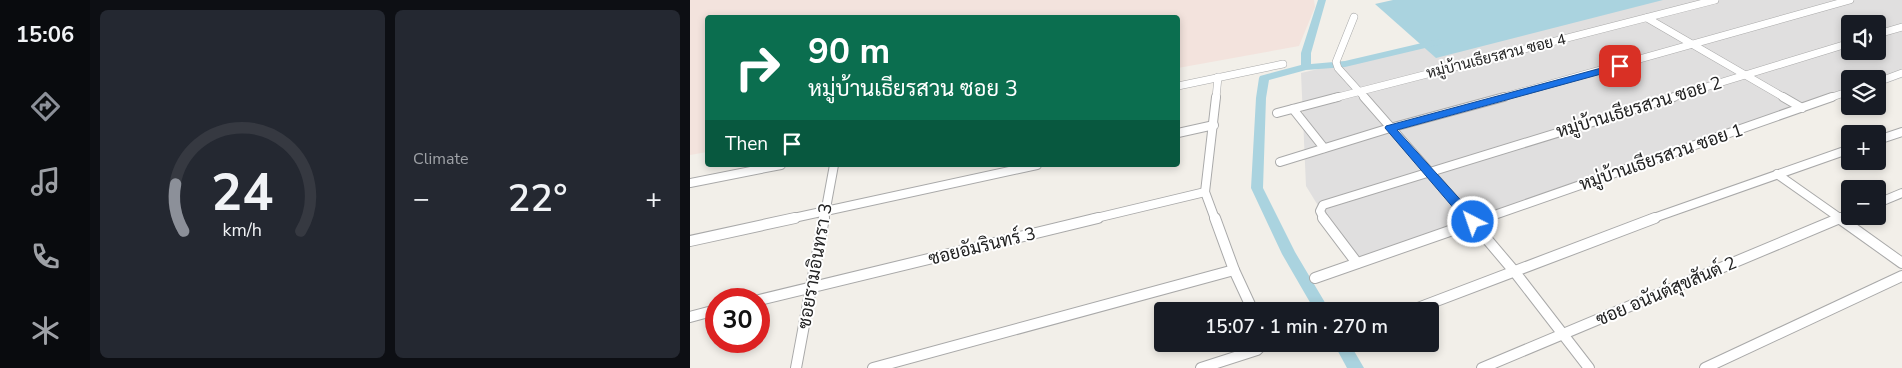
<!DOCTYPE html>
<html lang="en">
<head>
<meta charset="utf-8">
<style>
	:root { --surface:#171b24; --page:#242831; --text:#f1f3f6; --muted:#9ea1a6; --line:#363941; --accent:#8c9099 }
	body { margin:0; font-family:"Nunito Sans",Sarabun,sans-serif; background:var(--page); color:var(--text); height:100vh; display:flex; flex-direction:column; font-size:19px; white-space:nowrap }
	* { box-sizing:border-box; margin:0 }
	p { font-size:16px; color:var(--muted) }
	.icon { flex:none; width:28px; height:28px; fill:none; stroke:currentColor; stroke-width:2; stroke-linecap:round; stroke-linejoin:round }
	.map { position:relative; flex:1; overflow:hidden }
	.sheet { display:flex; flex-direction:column; gap:10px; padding:10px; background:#0d0f14; width:600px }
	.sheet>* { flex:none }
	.hud { position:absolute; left:15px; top:15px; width:475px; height:152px; border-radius:5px; box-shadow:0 2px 8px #0003; background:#0b6e4f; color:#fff; overflow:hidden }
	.tools { position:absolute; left:1151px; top:15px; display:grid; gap:10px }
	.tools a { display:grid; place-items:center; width:45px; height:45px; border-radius:5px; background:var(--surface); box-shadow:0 2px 8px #0003; font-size:25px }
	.speed { position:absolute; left:15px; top:288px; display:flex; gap:10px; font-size:25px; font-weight:700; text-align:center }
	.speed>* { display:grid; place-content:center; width:65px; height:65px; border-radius:50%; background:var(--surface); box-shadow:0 2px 8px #0003; line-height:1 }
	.speed .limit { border:8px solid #d22; background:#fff; color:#111 }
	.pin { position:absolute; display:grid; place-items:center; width:42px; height:42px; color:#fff; margin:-21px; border-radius:10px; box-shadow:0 2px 8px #0006 }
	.me { position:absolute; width:55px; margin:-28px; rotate:319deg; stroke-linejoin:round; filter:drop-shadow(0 0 4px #0008) }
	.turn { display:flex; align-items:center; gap:18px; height:105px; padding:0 20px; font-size:22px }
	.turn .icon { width:65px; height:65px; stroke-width:2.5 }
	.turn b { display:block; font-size:35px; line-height:42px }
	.then { display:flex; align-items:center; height:48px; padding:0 20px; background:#0003; gap:10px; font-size:19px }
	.big { font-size:38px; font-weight:600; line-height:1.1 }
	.sheet .tile { flex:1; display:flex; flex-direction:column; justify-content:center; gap:8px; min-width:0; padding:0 18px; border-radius:8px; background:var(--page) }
	.sheet .dial { align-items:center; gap:0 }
	.dial svg { height:130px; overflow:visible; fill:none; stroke:var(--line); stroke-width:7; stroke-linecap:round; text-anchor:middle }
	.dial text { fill:var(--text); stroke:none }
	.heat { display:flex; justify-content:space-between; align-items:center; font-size:28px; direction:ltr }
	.sheet .tiles { flex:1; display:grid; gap:10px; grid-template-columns:repeat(2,1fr) }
	.trip { position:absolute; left:464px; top:302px; width:285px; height:50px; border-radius:5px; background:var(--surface); box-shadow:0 2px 8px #0003; font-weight:600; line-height:50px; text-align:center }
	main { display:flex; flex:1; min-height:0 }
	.tab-bar { display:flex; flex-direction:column; width:90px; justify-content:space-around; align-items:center; background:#090b0e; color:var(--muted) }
	.tab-bar .icon { width:35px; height:35px }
	.tab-bar .selected { color:var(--accent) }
	.tab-bar b { font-size:22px; color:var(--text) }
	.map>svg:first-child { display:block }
	.residential { fill:#e0dfdf; fill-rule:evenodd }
	.military { fill:#f3e3dd }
	.water { fill:#aad3df }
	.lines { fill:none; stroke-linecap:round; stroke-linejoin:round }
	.canal { fill:#aad3df; fill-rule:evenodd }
	.street-far2-casing { stroke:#a9a9a9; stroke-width:8 }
	.street-far1-casing { stroke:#a9a9a9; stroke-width:10 }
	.street-casing { stroke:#a9a9a9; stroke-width:12 }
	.street-far2 { stroke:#fff; stroke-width:7 }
	.street-far1 { stroke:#fff; stroke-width:8 }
	.street { stroke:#fff; stroke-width:10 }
	.route { fill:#1a73e8; stroke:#114b97 }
	.labels { text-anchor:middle; stroke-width:4; stroke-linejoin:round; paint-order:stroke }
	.far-street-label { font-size:15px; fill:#222; stroke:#fff }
	.street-label { font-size:18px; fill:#222; stroke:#fff }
</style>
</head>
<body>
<main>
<nav class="tab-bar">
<b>15:06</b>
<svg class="icon selected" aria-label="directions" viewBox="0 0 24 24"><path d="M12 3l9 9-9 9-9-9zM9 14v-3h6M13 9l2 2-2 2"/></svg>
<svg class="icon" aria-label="music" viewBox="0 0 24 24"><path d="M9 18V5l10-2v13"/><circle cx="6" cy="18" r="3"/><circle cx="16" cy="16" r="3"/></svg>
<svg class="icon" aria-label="phone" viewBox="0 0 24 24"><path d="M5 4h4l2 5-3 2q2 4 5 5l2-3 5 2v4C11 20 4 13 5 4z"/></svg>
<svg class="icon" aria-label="climate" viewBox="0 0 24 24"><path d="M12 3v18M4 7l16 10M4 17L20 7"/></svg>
</nav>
<section class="sheet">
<div class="tiles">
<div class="tile dial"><svg viewBox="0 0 100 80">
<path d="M14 69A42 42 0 1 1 86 69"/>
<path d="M14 69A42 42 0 0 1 9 40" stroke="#8c9099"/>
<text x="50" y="56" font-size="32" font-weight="700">24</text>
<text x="50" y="72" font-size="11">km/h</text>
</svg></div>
<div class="tile"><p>Climate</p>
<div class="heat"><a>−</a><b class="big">22°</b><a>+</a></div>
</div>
</div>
</section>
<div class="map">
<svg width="1212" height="368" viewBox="0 0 1212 368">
	<rect width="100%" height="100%" fill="#f2efe9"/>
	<path class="residential" d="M926 0H1212V78L1188 86V79H1160V95L665 266 616 186 611 73ZM1160 24H1188V51H1160Z"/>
	<polygon class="military" points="0,0 624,0 625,7 609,46 488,68 488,18 18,18 17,152 0,155"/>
	<polygon class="water" points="703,0 973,0 746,58 685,4"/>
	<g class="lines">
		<g class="canal">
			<polygon points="628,0 636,0 621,53 621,64 655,61 749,39 754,42 752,44 655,67 616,70 579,80 576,98 573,188 605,252 640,311 625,311 592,254 561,188 566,98 569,78 570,76 611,65 611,53"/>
			<polygon points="644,344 660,344 674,368 657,368"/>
		</g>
		<g class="street-far2-casing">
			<g id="street-far2">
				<polyline points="664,17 646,62 648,68 675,98"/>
				<polyline points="957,18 1095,98"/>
				<polyline points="1188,34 1212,27"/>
				<polyline points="1188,82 1212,73"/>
				<polyline points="488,86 593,64"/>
				<polyline points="526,98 528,77"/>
				<polyline points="644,98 1025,0"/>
				<polyline points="810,98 1160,0"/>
				<polyline points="980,98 1160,43"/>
				<polyline points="1139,98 1160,91"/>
			</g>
		</g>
		<g class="street-far1-casing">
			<g id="street-far1">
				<polyline points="674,97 781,219"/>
				<polyline points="1093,97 1112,108"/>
				<polyline points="603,109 634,148"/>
				<polyline points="587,113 648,97"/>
				<polyline points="488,133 524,125"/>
				<polyline points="1188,140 1212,132"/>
				<polyline points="590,162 700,128 814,97"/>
				<polyline points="1087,174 1151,219"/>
				<polyline points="0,183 91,165"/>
				<polyline points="1188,203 1212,193"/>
				<polyline points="99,219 347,165"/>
				<polyline points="134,219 144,165"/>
				<polyline points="402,219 515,192"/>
				<polyline points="525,219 515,192 526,97"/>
				<polyline points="634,219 630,211 633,205 984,97"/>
				<polyline points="793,219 1142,97"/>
				<polyline points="961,219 1160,149"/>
				<polyline points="1147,219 1160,214"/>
			</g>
		</g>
		<g class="street-casing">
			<g id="street">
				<polyline points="525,218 544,270 563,311"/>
				<polyline points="633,218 667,263"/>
				<polyline points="779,218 824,271 899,368"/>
				<polyline points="1149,218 1212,263"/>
				<polyline points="0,241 105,218"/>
				<polyline points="625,278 797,218"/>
				<polyline points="69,300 408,218"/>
				<polyline points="720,311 965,218"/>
				<polyline points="0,317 26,310"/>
				<polyline points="106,368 134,218"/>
				<polyline points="183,368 544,270"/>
				<polyline points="511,368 567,350 573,344"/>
				<polyline points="792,368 1150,218"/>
				<polyline points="1015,368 1212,276"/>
			</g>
		</g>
		<use href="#street-far2" class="street-far2"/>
		<use href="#street-far1" class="street-far1"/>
		<use href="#street" class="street"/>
	</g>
	<polygon class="route" points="930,63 933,64 933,68 707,130 787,218 789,222 783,226 778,225 695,128 696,126"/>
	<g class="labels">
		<g class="far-street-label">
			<text transform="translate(806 56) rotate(-14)" y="5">หมู่บ้านเธียรสวน ซอย 4</text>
		</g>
		<g class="street-label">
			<text transform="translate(949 107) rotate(-17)" y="6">หมู่บ้านเธียรสวน ซอย 2</text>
			<text transform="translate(971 157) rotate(-19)" y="6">หมู่บ้านเธียรสวน ซอย 1</text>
			<text transform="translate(292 246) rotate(-14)" y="6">ซอยอัมรินทร์ 3</text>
			<text transform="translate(125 266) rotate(-80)" y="6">ซอยรามอินทรา 3</text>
			<text transform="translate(976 291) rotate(-23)" y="6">ซอย อนันต์สุขสันต์ 2</text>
		</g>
	</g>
</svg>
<div class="tools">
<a><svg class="icon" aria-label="sound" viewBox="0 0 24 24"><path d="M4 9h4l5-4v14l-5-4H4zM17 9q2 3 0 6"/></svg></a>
<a><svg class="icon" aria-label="layers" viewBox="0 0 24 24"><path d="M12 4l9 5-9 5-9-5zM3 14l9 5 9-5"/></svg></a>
<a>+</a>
<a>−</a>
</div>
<div class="speed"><div class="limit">30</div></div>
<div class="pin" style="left:930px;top:66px;background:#d93025"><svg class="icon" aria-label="arrive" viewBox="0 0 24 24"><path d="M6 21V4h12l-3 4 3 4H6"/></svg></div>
<svg class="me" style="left:783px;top:222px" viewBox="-20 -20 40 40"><circle r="17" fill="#1a73e8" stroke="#fff" stroke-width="3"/><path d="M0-11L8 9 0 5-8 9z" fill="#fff"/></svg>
<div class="trip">15:07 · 1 min · 270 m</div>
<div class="hud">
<div class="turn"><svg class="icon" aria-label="right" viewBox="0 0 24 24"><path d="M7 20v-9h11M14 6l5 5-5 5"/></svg><div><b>90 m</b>หมู่บ้านเธียรสวน ซอย 3</div></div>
<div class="then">Then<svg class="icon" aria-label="arrive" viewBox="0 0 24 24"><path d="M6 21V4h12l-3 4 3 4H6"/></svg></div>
</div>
</div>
</main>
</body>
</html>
